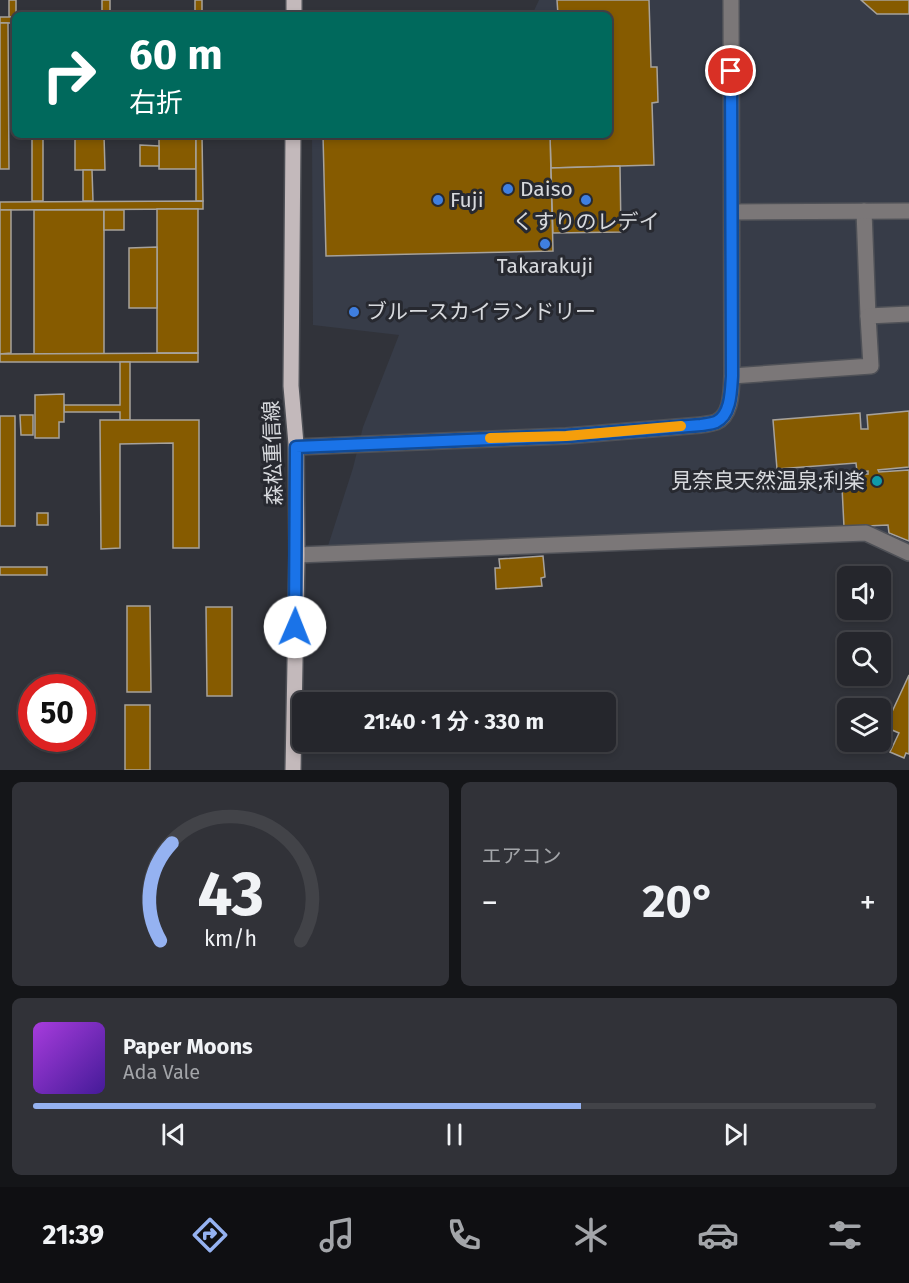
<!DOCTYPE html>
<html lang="ja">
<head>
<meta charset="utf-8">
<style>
	:root { --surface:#25262c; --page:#313238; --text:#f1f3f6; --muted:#a3a5a9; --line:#424348; --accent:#95b2f1 }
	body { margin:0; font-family:"Fira Sans","Noto Sans JP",sans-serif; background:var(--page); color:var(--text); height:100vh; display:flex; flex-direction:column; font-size:22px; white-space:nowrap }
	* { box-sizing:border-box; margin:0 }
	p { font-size:20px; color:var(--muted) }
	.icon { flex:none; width:33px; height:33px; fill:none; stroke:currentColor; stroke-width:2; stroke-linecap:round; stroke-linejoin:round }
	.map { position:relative; height:770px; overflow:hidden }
	.sheet { display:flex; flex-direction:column; gap:12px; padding:12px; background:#141518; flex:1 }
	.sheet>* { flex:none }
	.hud { position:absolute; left:12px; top:12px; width:600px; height:126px; border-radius:9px; box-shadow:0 3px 9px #0003,0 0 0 2px var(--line); background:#00695c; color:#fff; overflow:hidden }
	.tools { position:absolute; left:837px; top:566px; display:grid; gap:12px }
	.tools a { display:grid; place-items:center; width:54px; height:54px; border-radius:9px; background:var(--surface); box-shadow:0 3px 9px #0003,0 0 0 2px var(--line); font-size:30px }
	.speed { position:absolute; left:18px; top:674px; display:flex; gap:12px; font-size:30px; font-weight:700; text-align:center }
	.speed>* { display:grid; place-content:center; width:78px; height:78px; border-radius:50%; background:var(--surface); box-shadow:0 3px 9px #0003,0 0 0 2px var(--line); line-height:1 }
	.speed .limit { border:9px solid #d22; background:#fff; color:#111 }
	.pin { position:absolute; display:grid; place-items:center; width:51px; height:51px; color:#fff; margin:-26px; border:3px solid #fff; border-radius:50%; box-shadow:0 2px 6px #0007 }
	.me { position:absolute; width:66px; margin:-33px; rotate:1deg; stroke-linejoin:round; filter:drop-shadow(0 0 4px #0008) }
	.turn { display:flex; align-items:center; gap:21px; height:126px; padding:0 18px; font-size:27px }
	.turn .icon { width:78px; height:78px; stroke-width:2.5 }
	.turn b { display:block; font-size:42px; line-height:51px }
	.big { font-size:45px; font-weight:700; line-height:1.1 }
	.sheet .widget { flex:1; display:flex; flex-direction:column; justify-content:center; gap:9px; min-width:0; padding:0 21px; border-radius:9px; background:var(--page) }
	.sheet .dial { align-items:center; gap:0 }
	.dial svg { height:156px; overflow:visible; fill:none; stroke:var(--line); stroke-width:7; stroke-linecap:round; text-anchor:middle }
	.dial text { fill:var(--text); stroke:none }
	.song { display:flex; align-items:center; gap:18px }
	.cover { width:72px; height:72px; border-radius:9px; background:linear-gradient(135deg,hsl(280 70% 55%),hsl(260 70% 35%)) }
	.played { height:6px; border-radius:3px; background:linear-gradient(90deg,var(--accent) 65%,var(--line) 65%) }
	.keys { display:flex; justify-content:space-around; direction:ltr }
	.heat { display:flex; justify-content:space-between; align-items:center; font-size:33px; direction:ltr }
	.sheet .tiles { flex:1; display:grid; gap:12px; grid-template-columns:1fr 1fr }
	.widget:last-child { grid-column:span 2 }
	.trip { position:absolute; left:292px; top:692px; width:324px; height:60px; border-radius:9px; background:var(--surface); box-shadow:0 3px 9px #0003,0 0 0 2px var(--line); font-weight:700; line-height:60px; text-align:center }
	.dock { display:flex; height:96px; justify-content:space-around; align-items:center; background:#0f0f12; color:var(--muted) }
	.dock .icon { width:42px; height:42px }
	.dock .current { color:var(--accent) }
	.dock b { font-size:27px; color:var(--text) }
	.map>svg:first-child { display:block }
	.built { fill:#373c48 }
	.building { fill:#865b00; stroke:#a7a29b; stroke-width:1.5 }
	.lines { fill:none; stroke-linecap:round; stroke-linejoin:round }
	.minor-casing { stroke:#4f5157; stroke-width:18 }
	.major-casing { stroke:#4f5157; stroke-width:18 }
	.minor { stroke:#7b7778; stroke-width:15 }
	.major { stroke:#c3b9bb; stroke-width:15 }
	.route-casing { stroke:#114b97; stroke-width:15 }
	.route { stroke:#1a73e8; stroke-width:10 }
	.slow { stroke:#f59e0b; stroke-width:10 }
	.shop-dot { fill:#3f7fe0; stroke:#272930; stroke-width:2 }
	.culture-dot { fill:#0f9aa8; stroke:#272930; stroke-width:2 }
	.labels { text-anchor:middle; stroke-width:6; stroke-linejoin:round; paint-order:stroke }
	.poi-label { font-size:21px; fill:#d7d9dd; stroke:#272930; text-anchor:start }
	.street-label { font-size:21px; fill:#d7d9dd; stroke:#272930 }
</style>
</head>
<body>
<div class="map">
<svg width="909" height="770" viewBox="0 0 909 770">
	<rect width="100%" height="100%" fill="#31333a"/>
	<polygon class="built" points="539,0 909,0 909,546 872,527 865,526 331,547 328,546 353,468 363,427 399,335 313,325 312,135 609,135 609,15 532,15"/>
	<g class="building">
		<polygon points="9,0 16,0 16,15 15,17 9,17"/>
		<rect x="102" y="0" width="8" height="15"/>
		<rect x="195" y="0" width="7" height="15"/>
		<polygon points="557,0 649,0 651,67 657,67 658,102 652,103 654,165 551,168 550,135 609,135 609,15 558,15"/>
		<polygon points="861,0 909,0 909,14 877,14"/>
		<rect x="0" y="17" width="15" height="6"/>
		<polygon points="0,23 8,23 9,169 0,169"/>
		<rect x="32" y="135" width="11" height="66"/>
		<polygon points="75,135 104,135 105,170 75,170"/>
		<rect x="159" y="135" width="37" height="34"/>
		<polygon points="196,135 202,135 203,201 196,201"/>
		<polygon points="323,135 550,135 553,251 326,256"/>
		<polygon points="140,145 159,146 159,166 140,166"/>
		<polygon points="620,166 621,232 553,233 551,168"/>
		<polygon points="83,170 92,170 93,201 83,201"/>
		<polygon points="203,201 203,209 198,209 0,210 0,202"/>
		<rect x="157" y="209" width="41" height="144"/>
		<polygon points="0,210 11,210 11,353 0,354"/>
		<rect x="34" y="210" width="70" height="144"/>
		<rect x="104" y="210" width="20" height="20"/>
		<polygon points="157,247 157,308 129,308 129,248"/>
		<polygon points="198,353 198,362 0,362 0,354"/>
		<polygon points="120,362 130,362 130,420 120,420 120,412 64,412 64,405 120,405"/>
		<polygon points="64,394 64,422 59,422 59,438 35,438 35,395"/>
		<polygon points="909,411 909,467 878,470 879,472 909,470 909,541 889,533 888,525 844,527 842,487 846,487 845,475 868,474 868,471 857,472 856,463 777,469 773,420 860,413 861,429 868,429 867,415"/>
		<polygon points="20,415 33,415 33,435 21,435"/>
		<rect x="0" y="416" width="15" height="110"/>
		<polygon points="100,420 199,420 199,548 173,548 173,443 120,444 120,548 101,549"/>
		<rect x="37" y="513" width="11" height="12"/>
		<polygon points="543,556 545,577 541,578 542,586 496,589 495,568 500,568 499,559"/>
		<rect x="0" y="567" width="47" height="8"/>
		<polygon points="127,606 150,606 151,692 127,692"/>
		<polygon points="206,607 232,607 232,696 207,696"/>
		<polygon points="909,675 909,754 906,753 904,758 890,752 899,733 885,727"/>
		<rect x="125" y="705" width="25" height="65"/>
	</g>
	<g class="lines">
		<g class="minor-casing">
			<g id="minor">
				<polyline points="864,211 868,316"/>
				<polyline points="732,212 909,211"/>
				<polyline points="732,376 871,366 868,316 909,314"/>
				<path d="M296 447 566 436 701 425C706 424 711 424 716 422 732 415 731 391 732 376L731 0"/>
				<polyline points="297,555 866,533 909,553"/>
			</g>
		</g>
		<g class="major-casing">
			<g id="major">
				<polyline points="294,15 294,0"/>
				<polyline points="293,770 297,555 296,444 291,386 293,135"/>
			</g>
		</g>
		<use href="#minor" class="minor"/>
		<use href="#major" class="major"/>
	</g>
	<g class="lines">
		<g class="route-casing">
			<path id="route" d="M295 627 296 447 566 436 701 425C706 424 711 424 716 422 731 415 731 391 732 376L731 71"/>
		</g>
		<use href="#route" class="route"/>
		<polyline class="slow" points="490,438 566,436 681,426"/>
	</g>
	<g class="shop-dot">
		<circle cx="508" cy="189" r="6"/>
		<circle cx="438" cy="200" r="6"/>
		<circle cx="586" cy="200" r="6"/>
		<circle cx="545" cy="244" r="6"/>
		<circle cx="354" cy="312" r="6"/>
	</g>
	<circle class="culture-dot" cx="877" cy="481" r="6"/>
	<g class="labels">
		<g class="poi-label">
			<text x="520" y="196">Daiso</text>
			<text x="450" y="207">Fuji</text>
			<text x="586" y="229" text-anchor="middle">くすりのレデイ</text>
			<text x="545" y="273" text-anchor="middle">Takarakuji</text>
			<text x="366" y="319">ブルースカイランドリー</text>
			<text x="865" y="488" text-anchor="end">見奈良天然温泉;利楽</text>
		</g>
		<g class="street-label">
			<text transform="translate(273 453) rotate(-92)" y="7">森松重信線</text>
		</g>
	</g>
</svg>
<div class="tools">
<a><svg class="icon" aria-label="sound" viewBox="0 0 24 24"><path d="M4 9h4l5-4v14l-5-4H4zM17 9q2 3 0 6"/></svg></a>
<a><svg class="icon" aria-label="search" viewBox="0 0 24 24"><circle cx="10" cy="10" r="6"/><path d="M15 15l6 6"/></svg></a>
<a><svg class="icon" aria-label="layers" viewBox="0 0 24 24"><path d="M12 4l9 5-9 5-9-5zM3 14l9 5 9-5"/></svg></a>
</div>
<div class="speed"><div class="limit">50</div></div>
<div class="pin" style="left:731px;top:71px;background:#d93025"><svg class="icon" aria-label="arrive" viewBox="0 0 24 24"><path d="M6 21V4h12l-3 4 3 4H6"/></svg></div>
<svg class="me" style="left:295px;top:627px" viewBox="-20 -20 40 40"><circle r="19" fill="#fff"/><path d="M0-13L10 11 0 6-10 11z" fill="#1a73e8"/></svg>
<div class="trip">21:40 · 1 分 · 330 m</div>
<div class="hud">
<div class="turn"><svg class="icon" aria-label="right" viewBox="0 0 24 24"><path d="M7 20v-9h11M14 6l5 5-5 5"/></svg><div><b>60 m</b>右折</div></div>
</div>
</div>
<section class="sheet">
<div class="tiles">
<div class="widget dial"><svg viewBox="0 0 100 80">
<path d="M14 69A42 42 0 1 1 86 69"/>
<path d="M14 69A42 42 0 0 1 20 19" stroke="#95b2f1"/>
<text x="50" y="56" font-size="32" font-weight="700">43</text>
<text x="50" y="72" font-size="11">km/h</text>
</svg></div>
<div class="widget"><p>エアコン</p>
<div class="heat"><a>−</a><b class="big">20°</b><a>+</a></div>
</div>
<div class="widget">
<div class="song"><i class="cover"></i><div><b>Paper Moons</b><p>Ada Vale</p></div></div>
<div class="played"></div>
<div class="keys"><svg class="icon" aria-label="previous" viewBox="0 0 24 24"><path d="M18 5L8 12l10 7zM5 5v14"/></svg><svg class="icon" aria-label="pause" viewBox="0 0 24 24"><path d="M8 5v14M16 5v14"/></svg><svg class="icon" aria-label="next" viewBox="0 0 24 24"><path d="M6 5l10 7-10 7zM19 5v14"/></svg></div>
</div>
</div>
</section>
<nav class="dock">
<b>21:39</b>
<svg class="icon current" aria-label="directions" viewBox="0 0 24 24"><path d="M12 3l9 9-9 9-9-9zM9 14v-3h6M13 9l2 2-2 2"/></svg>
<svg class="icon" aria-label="music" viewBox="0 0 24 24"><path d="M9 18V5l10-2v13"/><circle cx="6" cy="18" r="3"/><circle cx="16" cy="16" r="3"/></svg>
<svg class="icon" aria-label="phone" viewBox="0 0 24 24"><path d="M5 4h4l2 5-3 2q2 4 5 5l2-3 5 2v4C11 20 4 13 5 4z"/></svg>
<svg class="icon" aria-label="climate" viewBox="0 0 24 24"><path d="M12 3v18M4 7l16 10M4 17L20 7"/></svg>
<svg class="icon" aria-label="car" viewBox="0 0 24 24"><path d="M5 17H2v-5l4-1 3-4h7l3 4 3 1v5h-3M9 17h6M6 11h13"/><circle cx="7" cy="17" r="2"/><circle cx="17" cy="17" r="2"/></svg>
<svg class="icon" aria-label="filters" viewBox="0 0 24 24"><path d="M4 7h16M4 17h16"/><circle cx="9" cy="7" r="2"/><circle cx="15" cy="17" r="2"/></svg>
</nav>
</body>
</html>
